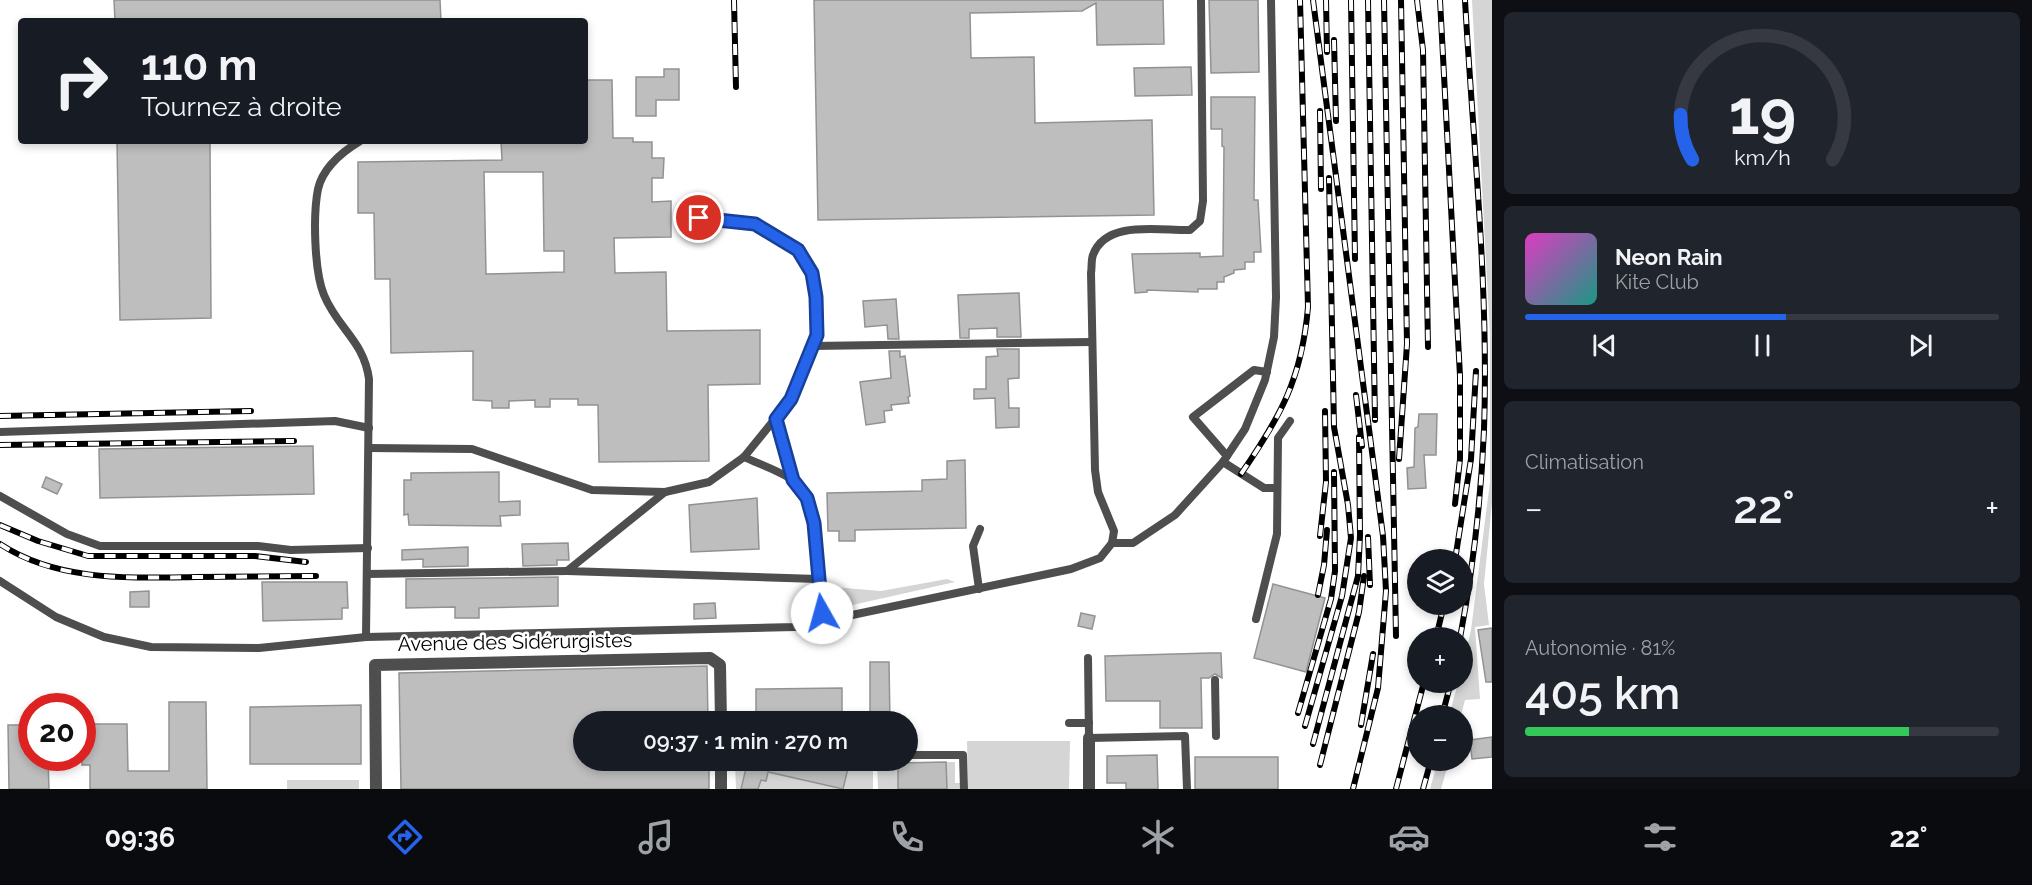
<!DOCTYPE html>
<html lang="fr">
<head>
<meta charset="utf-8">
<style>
	:root { --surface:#171b24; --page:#20242c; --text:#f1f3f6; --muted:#9ea1a6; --line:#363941; --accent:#2563eb }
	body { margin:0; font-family:Raleway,sans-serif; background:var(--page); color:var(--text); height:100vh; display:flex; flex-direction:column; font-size:22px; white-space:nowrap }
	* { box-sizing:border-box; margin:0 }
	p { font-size:20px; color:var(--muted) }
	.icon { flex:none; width:33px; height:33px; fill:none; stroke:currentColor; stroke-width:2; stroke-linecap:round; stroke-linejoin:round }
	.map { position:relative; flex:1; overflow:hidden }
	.side { display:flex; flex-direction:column; gap:12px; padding:12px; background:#0d0f14; width:540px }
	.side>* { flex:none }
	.guide { position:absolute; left:18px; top:18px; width:570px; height:126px; border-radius:6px; box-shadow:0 3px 9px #0003; background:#171b24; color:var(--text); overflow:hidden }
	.buttons { position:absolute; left:1407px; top:549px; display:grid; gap:12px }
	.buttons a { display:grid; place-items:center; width:66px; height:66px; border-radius:50%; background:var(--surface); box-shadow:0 3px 9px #0003; font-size:30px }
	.speed { position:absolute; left:18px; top:693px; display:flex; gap:12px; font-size:30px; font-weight:700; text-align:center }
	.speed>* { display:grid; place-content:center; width:78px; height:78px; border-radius:50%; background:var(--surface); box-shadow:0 3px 9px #0003; line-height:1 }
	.speed .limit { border:9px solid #d22; background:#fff; color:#111 }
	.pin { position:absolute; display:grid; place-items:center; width:51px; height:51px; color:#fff; margin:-26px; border:3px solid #fff; border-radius:50%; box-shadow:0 2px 6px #0007 }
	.me { position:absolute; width:66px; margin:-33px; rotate:353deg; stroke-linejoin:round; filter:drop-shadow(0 0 4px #0008) }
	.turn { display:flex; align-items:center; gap:21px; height:126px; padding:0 24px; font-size:27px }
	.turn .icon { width:78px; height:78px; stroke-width:2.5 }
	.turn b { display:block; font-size:42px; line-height:51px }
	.big { font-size:45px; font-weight:600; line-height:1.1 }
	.side .tile { flex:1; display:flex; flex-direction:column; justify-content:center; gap:9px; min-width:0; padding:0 21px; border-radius:9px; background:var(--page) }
	.side .dial { align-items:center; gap:0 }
	.dial svg { height:156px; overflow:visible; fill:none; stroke:var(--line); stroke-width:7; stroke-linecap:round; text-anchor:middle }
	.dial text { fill:var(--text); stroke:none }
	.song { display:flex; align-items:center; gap:18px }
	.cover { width:72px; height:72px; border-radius:9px; background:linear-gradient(135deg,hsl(310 70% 55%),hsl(170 70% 35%)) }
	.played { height:6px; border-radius:3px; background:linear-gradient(90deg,var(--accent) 55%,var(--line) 55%) }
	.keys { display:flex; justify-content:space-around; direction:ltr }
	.heat { display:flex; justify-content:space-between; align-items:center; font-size:33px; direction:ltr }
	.charge { height:9px; border-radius:4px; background:linear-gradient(90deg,#34c759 81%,var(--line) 0) }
	.trip { position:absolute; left:573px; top:711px; width:345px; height:60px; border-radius:30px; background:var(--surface); box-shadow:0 3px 9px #0003; font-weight:600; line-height:60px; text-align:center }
	.dock { display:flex; height:96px; justify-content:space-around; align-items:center; background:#090b0e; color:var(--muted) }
	.dock .icon { width:42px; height:42px }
	.dock .current { color:var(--accent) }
	.dock b { font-size:27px; color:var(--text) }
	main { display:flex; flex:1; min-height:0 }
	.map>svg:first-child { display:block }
	.green { fill:#d5d5d5 }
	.building { fill:#bebebe; stroke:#929292; stroke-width:1.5; fill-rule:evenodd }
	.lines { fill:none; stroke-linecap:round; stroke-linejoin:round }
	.service { stroke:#4e4e4e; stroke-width:8 }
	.minor { stroke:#4e4e4e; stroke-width:12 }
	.rail-casing { stroke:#000; stroke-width:6 }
	.rail { stroke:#fff; stroke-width:4; stroke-dasharray:11; stroke-linecap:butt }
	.route-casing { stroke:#184099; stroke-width:15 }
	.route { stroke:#2563eb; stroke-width:10 }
	.labels { text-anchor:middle; stroke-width:5; stroke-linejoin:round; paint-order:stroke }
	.street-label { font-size:20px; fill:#000; stroke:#fff }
</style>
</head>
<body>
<main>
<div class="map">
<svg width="1492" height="789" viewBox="0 0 1492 789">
	<rect width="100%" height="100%" fill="#fff"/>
	<g class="green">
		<polygon points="1472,0 1492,0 1492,503 1484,584 1489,625 1475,627 1480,699 1465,700 1461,715 1449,716 1458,683 1462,682 1463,663 1471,630 1490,482 1490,335"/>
		<path d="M947 579 955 582 848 606C837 604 832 601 830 590L833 587 881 591Z"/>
		<polygon points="967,741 1070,741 1069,789 968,789"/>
		<polygon points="735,761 873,761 873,789 736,789"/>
		<polygon points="1438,761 1449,761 1441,789 1430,789"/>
		<polygon points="946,762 955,762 955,783 960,783 960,789 947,789"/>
		<polygon points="877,763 898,763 898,789 878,789"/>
		<rect x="287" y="780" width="72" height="9"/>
	</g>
	<g class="building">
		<polygon points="114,0 440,0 441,21 115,21"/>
		<polygon points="814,0 1163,0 1164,44 1097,45 1096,3 1082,11 970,13 971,58 1034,57 1035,123 1152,120 1154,215 818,220"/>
		<polygon points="1209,0 1258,0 1259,72 1211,73"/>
		<polygon points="1191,67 1192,95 1135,96 1134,68"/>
		<polygon points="664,69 679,69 679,100 656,100 656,116 636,116 636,77 664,77"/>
		<path d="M585 80H612L613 138H633V142H652V158H664L663 178H652V202L671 201V237L614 238 615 273 666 272 667 331 760 330V384L708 385 709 461 599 462 598 405H578V399H550V407H535V400L509 401V408H492V401L473 400V351L391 353 390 279H375L374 213H358V162L502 160 501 141H585ZM484 172H543L544 251H564V272L486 274Z"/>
		<polygon points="1211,97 1255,97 1254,200 1258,200 1261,252 1254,252 1254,262 1245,262 1245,269 1234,270 1234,273 1224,277 1224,282 1217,282 1217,289 1198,289 1198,292 1147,290 1147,292 1135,293 1132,254 1200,253 1200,257 1223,256 1224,147 1222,146 1222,129 1211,129"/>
		<polygon points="117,141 210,141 211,318 120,320"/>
		<polygon points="1019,293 1021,337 997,337 997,328 969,329 969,338 960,338 958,295"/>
		<polygon points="896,299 899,339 888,339 887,325 865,327 863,301"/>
		<polygon points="997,349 1019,349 1019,378 1008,379 1009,408 1019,408 1019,427 996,428 995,398 974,399 974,389 986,389 986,357 998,356"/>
		<polygon points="889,351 900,351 900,357 905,356 910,396 908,397 909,403 891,405 892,410 884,411 885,422 866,425 860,382 891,378"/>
		<polygon points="1419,414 1437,414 1436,455 1424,455 1426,488 1408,489 1407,468 1414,467 1415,428 1418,427"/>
		<polygon points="313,446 314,494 100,498 99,449"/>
		<polygon points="965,460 966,528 855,530 855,541 839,541 839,531 828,531 827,493 922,491 922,480 947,479 947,461"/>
		<polygon points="499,472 499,502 520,501 520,515 500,516 501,526 409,525 408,514 404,515 404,480 411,480 411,473"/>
		<polygon points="46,477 62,484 57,494 42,487"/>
		<polygon points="757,498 759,549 691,552 689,505"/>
		<polygon points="568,543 569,560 557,560 557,565 523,566 522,544"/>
		<polygon points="468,547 468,566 423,567 423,559 402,560 402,550"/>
		<polygon points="558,577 558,606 479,608 479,618 455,618 455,607 406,608 406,579"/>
		<polygon points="262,582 347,582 348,608 342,608 342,619 263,621"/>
		<polygon points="1273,584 1325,598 1306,672 1254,658"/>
		<polygon points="149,591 149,607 130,607 130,592"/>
		<polygon points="715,603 716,618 694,619 694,604"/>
		<polygon points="1081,613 1095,616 1092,629 1078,626"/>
		<polygon points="1492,628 1492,682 1486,682 1478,630"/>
		<polygon points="1210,653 1221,653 1222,678 1215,674 1209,678 1201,678 1202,728 1160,728 1160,701 1106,701 1105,656"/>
		<polygon points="870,662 889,662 890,722 870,722"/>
		<polygon points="707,666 708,722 584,722 584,760 709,760 709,789 401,789 399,673"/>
		<polygon points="842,688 842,712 756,712 756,689"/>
		<polygon points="169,702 206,702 207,789 90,789 90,765 82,765 82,724 127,724 128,771 169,771"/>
		<polygon points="361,705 361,764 250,764 250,707"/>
		<polygon points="8,725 32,725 32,758 48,758 49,789 9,789"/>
		<polygon points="1492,737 1492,757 1472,759 1470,740"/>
		<polygon points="1157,755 1158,789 1126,789 1126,783 1107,783 1107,756"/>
		<rect x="1195" y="757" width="83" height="32"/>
		<polygon points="748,760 817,760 848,768 843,789 768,772 766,781 761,780 758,789 741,789"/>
		<polygon points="946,762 947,789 898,789 898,763"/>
	</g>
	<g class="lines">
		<g class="service">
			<path d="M360 141C342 152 323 167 318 189 313 214 314 271 324 295 338 329 364 341 369 379L366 637"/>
			<polyline points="699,218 755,224 798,250 812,273 817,297 817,335 805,370 791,399 744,457 709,482 665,492 567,571 818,579"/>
			<polyline points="813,346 1092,342"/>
			<polyline points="776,419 793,480"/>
			<polyline points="0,432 335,421 369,428"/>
			<polyline points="369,448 472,449 592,490 665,492"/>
			<polyline points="1227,456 1193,417 1254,370 1267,372"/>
			<path d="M744 457C759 464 777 470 791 479 821 498 818 587 824 622"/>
			<polyline points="1223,462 1264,488 1277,488"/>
			<polyline points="0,496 67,534 100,546 258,546 291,550 368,548"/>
			<path d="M1112 543 1114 531 1098 492 1095 470 1091 273C1092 268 1091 260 1093 255 1106 219 1161 231 1190 230L1200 221 1203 201 1201 0"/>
			<polyline points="367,574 567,571"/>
			<polyline points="0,581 56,617 104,637 151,647 259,648 366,637 795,627 1071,569 1100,558 1112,543 1133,543 1175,515 1223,462 1245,429 1265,380 1274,337 1276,297 1271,0"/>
			<polyline points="979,589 973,546 980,529"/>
			<polyline points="1256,619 1277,534 1278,438 1290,421"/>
			<polyline points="1088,658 1089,738 1185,736 1187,789"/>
			<polyline points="1215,680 1216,736"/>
			<polyline points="1069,723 1089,723"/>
			<polyline points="908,755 963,755 964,789"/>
		</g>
		<g class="minor">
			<polyline points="1089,738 1089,789"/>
			<polyline points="721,760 721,789"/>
			<polyline points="376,789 375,665 710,658 720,665 721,722"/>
		</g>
		<g class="rail-casing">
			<g id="rail">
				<polyline points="734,0 736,87"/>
				<polyline points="1313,0 1383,536 1386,591 1378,688 1353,789"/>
				<polyline points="1326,0 1327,52"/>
				<polyline points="1351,0 1355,259"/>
				<polyline points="1368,0 1375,420"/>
				<polyline points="1384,0 1396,636"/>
				<polyline points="1417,0 1423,50 1428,347"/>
				<polyline points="1440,0 1460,376 1460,459 1455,504"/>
				<polyline points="1334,40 1336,121"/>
				<polyline points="1320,111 1321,189"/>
				<polyline points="1356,395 1362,446"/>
				<polyline points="0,416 251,411"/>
				<polyline points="0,445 294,441"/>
				<polyline points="1399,459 1407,344 1401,0"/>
				<path d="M1241 474C1281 416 1302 378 1308 307L1300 0"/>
				<polyline points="0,525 38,541 88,556 255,556 306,562"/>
				<polyline points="1320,536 1326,482 1325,411"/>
				<polyline points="1368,537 1370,585"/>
				<path d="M0 544C58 582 130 578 197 577 237 577 276 576 316 576"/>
				<polyline points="1455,560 1471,459 1476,371"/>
				<polyline points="1318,595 1324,565 1327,530"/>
				<polyline points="1436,638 1444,604"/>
				<path d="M1460 638C1473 569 1481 500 1484 430 1489 287 1473 143 1465 0"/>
				<polyline points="1298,713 1331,599 1335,571 1334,472"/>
				<polyline points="1442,716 1451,682"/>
				<polyline points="1361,725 1373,654"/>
				<polyline points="1305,726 1342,596 1351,538 1348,505 1334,427 1329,178"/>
				<polyline points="1313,744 1358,576 1360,535 1359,437"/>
				<polyline points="1320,765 1359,612 1364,576"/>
				<polyline points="1396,789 1424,682"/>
				<polyline points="1423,789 1431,760"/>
			</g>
		</g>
		<use href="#rail" class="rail"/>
	</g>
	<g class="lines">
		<g class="route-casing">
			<polyline id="route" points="699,218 755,224 798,250 812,273 816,297 817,335 791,399 776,419 793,480 807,498 814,523 822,613"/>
		</g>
		<use href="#route" class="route"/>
	</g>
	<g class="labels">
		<g class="street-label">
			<text transform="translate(515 642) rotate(-1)" y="7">Avenue des Sidérurgistes</text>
		</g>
	</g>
</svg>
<div class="buttons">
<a><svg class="icon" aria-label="layers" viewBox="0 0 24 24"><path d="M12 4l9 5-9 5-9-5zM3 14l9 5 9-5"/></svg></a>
<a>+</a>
<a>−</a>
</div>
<div class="speed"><div class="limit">20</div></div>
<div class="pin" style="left:699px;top:218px;background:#d93025"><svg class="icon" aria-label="arrive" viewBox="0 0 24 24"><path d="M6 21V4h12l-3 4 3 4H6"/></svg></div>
<svg class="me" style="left:822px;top:613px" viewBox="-20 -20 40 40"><circle r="19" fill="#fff"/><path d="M0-13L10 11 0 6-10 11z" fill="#2563eb"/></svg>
<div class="trip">09:37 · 1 min · 270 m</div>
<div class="guide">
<div class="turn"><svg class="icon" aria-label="right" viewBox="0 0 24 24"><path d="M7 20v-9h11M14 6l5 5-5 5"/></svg><div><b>110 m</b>Tournez à droite</div></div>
</div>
</div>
<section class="side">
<div class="tile dial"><svg viewBox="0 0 100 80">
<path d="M14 69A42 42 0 1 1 86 69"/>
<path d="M14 69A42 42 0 0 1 8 46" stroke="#2563eb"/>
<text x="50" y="56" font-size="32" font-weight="700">19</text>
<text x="50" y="72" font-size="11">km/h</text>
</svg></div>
<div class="tile">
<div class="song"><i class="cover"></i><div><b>Neon Rain</b><p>Kite Club</p></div></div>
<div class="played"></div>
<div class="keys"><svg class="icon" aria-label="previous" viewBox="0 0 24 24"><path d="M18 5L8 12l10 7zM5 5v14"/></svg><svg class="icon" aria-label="pause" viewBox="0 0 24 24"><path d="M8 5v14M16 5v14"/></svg><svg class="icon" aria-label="next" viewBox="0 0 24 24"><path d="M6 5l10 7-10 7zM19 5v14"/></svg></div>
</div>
<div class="tile"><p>Climatisation</p>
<div class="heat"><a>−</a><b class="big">22°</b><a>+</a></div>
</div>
<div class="tile"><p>Autonomie · 81%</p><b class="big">405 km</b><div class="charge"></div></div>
</section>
</main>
<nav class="dock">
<b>09:36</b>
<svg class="icon current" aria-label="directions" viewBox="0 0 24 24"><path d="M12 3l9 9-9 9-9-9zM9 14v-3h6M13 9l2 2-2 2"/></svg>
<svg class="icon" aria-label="music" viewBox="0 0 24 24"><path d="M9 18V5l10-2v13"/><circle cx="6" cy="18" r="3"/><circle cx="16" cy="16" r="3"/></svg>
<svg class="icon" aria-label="phone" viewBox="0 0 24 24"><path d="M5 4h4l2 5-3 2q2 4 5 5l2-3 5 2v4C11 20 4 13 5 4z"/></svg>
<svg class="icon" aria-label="climate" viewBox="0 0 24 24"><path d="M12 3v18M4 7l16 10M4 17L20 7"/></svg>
<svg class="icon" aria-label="car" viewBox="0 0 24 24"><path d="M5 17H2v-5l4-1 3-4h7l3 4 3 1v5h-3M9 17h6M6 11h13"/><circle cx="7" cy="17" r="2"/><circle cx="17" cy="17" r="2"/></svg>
<svg class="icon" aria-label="filters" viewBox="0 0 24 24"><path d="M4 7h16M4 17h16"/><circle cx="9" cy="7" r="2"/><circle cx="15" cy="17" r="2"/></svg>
<b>22°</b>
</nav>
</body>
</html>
